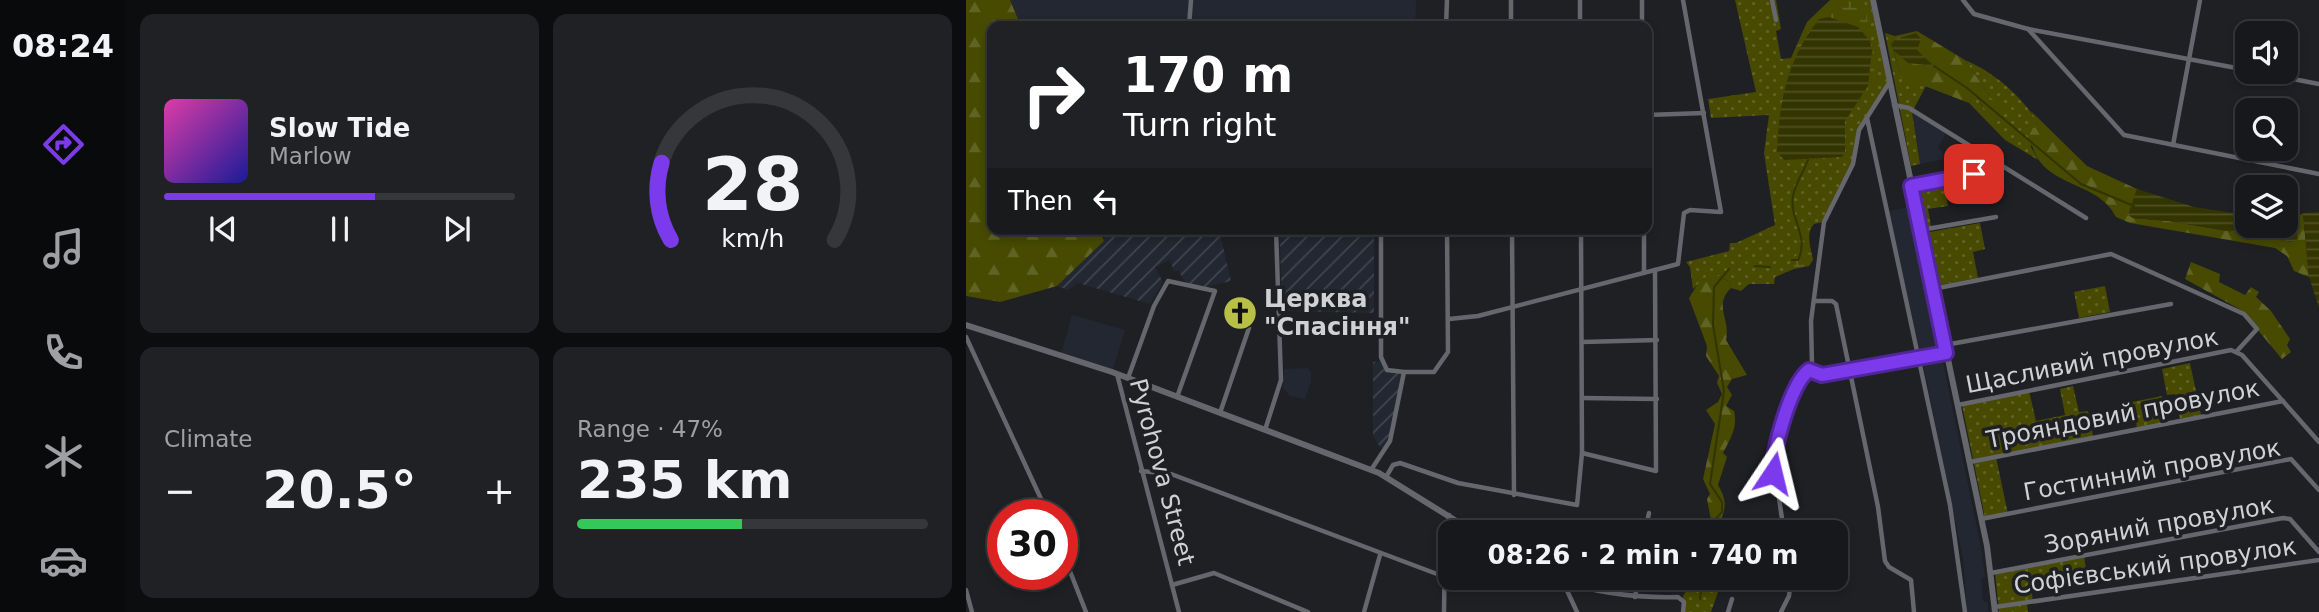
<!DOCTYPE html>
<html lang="en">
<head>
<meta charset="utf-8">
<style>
	:root { --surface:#16181b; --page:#1f2124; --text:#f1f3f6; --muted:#9ea0a3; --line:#35373a; --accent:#7c3aed }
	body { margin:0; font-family:"DejaVu Sans",sans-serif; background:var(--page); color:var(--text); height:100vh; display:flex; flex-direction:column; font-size:26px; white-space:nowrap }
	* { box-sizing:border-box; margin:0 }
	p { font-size:23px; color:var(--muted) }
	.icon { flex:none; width:38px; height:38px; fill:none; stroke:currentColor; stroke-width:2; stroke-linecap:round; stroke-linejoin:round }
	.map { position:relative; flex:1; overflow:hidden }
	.side { display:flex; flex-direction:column; gap:14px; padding:14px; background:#0c0d0f; width:840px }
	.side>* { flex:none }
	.top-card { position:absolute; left:21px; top:21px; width:665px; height:214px; border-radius:14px; box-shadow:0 4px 10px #0003,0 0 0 2px var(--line); background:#202124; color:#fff; overflow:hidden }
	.buttons { position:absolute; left:1269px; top:21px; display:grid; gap:14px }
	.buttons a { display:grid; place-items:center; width:63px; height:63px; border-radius:14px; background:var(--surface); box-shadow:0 4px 10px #0003,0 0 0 2px var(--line); font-size:35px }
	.speed { position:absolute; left:21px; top:499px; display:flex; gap:14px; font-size:35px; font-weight:700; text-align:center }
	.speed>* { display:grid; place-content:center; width:91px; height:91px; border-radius:50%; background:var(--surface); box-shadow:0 4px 10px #0003,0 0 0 2px var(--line); line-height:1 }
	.speed .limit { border:10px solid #d22; background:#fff; color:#111 }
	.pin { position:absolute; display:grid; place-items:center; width:60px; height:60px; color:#fff; margin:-30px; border-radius:14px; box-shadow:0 4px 10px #0006 }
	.me { position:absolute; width:77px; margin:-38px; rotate:10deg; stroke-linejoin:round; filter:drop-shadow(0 0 5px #0008) }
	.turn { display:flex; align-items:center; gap:24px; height:147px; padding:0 21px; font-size:32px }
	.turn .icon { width:91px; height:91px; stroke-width:2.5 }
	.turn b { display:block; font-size:49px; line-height:60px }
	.then { display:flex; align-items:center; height:66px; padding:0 21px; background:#0003; gap:14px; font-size:26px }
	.big { font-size:52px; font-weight:700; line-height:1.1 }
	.side .card { flex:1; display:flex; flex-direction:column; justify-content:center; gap:10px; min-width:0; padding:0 24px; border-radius:14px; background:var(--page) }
	.side .dial { align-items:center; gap:0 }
	.dial svg { height:182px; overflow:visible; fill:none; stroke:var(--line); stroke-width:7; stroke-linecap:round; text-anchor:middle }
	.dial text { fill:var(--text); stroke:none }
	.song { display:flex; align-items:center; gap:21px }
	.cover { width:84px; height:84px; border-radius:10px; background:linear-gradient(135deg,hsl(320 70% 55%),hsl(240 70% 35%)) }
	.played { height:7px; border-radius:4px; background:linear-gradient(90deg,var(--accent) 60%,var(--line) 60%) }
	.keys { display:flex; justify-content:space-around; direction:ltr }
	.heat { display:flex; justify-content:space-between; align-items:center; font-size:38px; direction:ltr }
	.charge { height:10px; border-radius:5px; background:linear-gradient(90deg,#34c759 47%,var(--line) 0) }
	.side .tiles { flex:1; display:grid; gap:14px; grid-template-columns:repeat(2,1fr) }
	.trip { position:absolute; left:472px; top:520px; width:410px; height:70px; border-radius:14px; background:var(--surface); box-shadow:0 4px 10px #0003,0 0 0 2px var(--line); font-weight:700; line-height:70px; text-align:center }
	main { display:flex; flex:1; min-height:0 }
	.tabs { display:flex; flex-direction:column; width:126px; justify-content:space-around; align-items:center; background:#090a0b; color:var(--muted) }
	.tabs .icon { width:49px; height:49px }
	.tabs .current { color:var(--accent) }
	.tabs b { font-size:32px; color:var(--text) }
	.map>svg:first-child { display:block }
	.built { fill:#232731 }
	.industrial { fill:url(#industrial-furrows) }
	.grass { fill:url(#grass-dots) }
	.forest { fill:url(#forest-firs) }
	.wetland { fill:url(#wetland-marsh) }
	.water { fill:url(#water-rules) }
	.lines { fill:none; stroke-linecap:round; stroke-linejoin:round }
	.stream { stroke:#333500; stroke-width:2 }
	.street { stroke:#65676c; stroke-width:4.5 }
	.secondary { stroke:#65676c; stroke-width:6 }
	.route-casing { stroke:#51269a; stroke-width:18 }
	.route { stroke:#7c3aed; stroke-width:12 }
	.labels { text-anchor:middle; stroke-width:7; stroke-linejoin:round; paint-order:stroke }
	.poi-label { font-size:24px; font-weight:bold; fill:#d0d1d4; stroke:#1e2024; text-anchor:start }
	.street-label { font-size:24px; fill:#d0d1d4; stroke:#1e2024 }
</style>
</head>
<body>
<main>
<nav class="tabs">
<b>08:24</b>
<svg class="icon current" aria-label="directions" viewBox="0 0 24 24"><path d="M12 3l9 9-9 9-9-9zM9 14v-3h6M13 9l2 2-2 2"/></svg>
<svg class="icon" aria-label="music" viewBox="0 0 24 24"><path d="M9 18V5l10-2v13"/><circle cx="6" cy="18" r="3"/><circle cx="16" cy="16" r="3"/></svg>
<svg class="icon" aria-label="phone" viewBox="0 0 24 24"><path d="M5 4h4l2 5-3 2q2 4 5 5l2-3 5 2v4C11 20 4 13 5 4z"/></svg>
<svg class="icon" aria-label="climate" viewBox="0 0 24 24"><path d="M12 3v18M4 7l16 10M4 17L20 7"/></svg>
<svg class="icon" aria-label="car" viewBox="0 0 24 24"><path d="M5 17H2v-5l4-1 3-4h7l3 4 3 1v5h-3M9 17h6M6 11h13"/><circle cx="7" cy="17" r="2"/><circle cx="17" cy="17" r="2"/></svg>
</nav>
<section class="side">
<div class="tiles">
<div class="card">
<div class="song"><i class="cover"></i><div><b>Slow Tide</b><p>Marlow</p></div></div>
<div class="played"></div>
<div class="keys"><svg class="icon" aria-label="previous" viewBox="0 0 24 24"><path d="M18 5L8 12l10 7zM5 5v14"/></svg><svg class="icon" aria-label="pause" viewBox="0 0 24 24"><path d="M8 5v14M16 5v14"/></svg><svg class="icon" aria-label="next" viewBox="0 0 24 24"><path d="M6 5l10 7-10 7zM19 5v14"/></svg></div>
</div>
<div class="card dial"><svg viewBox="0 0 100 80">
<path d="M14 69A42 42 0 1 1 86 69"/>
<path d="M14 69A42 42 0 0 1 10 35" stroke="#7c3aed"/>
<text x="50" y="56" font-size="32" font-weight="700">28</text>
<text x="50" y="72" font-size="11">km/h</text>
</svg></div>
<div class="card"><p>Climate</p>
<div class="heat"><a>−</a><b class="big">20.5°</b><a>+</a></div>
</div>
<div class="card"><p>Range · 47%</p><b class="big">235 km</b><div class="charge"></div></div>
</div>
</section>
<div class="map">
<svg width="1353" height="612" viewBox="0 0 1353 612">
	<defs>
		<pattern id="industrial-furrows" width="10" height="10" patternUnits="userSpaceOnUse" patternTransform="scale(1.75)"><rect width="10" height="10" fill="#232731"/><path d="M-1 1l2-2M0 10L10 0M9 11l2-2" fill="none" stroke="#42454e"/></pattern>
		<pattern id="grass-dots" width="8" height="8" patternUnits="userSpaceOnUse" patternTransform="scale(1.75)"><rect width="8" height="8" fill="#474a00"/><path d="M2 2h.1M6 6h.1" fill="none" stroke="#606324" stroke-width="1.8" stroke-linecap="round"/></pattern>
		<pattern id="forest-firs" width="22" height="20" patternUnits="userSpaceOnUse" patternTransform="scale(1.75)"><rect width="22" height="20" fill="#474a00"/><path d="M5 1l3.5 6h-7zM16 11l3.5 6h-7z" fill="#606324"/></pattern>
		<pattern id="wetland-marsh" width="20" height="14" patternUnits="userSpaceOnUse" patternTransform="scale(1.75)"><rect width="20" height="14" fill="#474a00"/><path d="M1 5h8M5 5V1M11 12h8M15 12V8" fill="none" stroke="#606324"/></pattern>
		<pattern id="water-rules" width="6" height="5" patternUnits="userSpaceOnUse" patternTransform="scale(1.75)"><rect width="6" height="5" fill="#333500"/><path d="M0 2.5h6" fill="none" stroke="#505124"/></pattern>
	</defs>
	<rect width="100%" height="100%" fill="#1e2024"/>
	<g class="built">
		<polygon points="44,0 450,0 449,26 55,26"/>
		<polygon points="946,112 980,133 972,148 976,151 978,159 954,164"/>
		<polygon points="944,207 975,353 955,357 922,211"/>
		<polygon points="106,315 159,330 146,372 95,354"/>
		<polygon points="976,357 1016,553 1019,577 1015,579 1017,601 1022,603 1022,612 1001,612 997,559 957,363 958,360"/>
		<polygon points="341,368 345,372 345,382 339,399 324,396 317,388 318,369"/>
	</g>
	<g class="industrial">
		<polygon points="136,229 253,229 265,281 239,287 220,283 212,270 208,272 204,260 189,267 197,282 184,304 112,283 102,290 91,286 138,241"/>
		<polygon points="408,229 408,313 316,311 314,237"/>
		<polygon points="416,361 421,370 438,372 430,424 420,449 414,447 407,436 407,362"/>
	</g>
	<g class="grass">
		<polygon points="769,0 810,0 815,29 810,31 815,59 825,58 841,22 864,0 904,0 922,83 893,130 890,156 857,222 848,224 843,219 832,226 835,252 828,269 809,277 808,284 783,284 775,291 765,288 764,282 753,276 741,276 727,289 724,267 720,262 763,251 764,243 770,243 809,225 798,153 803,115 745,118 742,99 790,92"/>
		<polygon points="919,33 929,36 925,43 935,76 960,86 946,112 954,164 945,166"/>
		<path d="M999 60C1028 72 1055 96 1072 122L1065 147 1072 160 1039 140 1003 103 1009 93 1016 106 1026 99Z"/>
		<polygon points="977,182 982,206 962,209 965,226 957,228 949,188"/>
		<polygon points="1014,223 1019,249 1007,252 1012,278 969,286 958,233"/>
		<polygon points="1139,286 1144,312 1113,318 1108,292"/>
		<polygon points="1224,363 1235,415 1214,419 1209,394 1201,395 1196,369"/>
		<polygon points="1107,386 1113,412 1122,411 1127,436 1030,457 1042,514 1019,518 996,405 1063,391 1070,421 1099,415 1094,389"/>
		<polygon points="1196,396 1200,422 1171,428 1166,402"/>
		<polygon points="1118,556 1121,575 1065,585 1067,602 1061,603 1062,612 1033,612 1029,573"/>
		<polygon points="728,578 757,578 745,612 717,612 717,596"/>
	</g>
	<g class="forest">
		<polygon points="0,0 44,0 55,26 26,26 26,229 133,229 138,241 91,286 34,302 0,296"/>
		<polygon points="951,31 999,60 1026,99 1036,107 1026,121 1009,94 1003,103 935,77 925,41 929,36"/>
		<path d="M1065 111 1121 166 1171 189 1163 215 1167 218 1203 221 1326 242 1331 234 1326 221 1337 213 1343 277 1328 271 1321 256 1309 248 1164 223 1150 217C1131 177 1068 190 1064 133L1072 123Z"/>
		<polygon points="1225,262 1254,274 1253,282 1279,295 1285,287 1293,292 1290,297 1305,311 1324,339 1321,345 1325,352 1316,359 1275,310 1219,279"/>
		<path d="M741 276H753L764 282 765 288C747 305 765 320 760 340L781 375 766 379 761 387 766 395 760 406 768 411C772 428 764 439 757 453L761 457 752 485C764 505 758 512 749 532H740L745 520 741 499 744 494 737 479 749 424 740 410 752 402 756 394 751 383 753 376 740 356 741 346 723 298 733 282Z"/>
	</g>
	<g class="wetland">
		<polygon points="898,0 912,81 891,99 879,121 827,58 837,31 868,1"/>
		<path d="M843 219 848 224C839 233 845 248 847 260L843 266 828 269 827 258 835 252 831 226Z"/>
	</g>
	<g class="water">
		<path d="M863 17 892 27 904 41 906 50 902 86 879 121V153L876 157 818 160 811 152C813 103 821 59 853 19Z"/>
		<polygon points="950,33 955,39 951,50 968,66 942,63 925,48 928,40"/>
		<polygon points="1171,189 1228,207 1281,215 1281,226 1320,226 1320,220 1326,221 1332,239 1326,242 1203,221 1167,218 1162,215"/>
		<polygon points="1353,212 1353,308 1343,277 1337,213"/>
	</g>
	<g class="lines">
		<g class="stream">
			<polyline points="968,66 1001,88 1115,184 1168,206"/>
			<path d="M826 260H832C844 237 823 219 827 196 829 184 838 171 842 160"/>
			<polyline points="789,266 804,267"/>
			<polyline points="745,532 746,523 756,512 756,502 744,484 758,391 747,325 748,287 763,269"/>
			<polyline points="734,599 735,591 749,578"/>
		</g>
		<g class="street">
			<polyline points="545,0 545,26"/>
			<polyline points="614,0 614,26"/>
			<polyline points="676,0 676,26"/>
			<polyline points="806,0 810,20"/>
			<polyline points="997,0 1008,14 1062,29 1281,70"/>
			<polyline points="223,26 225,0"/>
			<polyline points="480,26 481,0"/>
			<polyline points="1062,29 1158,135 1353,174"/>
			<polyline points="1291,72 1353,84"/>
			<polyline points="928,105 943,108 1120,218"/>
			<polyline points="681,115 738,113"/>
			<polyline points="901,118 984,505 999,612"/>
			<polyline points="1207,145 1234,0"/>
			<polyline points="946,186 1008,174"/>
			<polyline points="546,229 548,495"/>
			<polyline points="678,229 678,273"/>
			<polyline points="955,230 1030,217"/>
			<polyline points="415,233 415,357 421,370 438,372"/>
			<polyline points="967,289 1145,254 1278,314 1291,329 1271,351"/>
			<polyline points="848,301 866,301 870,304 912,507 919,561 923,567 945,580 948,612"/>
			<polyline points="483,319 512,316 712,264 718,213 724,210 755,212 717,0"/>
			<polyline points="0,337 82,514"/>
			<polyline points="616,342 691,340"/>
			<polyline points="979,345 1205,304"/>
			<polyline points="843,370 856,375 980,353"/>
			<polyline points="151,374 213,612"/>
			<polyline points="162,378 188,306 202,281 249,291 211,397"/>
			<polyline points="616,398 691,399"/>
			<polyline points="992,405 1265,350 1276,355 1353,442"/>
			<polyline points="254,413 283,328"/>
			<polyline points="299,430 315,380 310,229"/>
			<polyline points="616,453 690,471 689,270"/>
			<polyline points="1004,462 1317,401"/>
			<polyline points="405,470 424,441 438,372 468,372 482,352 481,229"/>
			<polyline points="175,471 205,474 479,577"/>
			<polyline points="420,477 427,465 434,463 492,483 611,505 616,453 615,229"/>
			<polyline points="1015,519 1325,459 1353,490"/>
			<polyline points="679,532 683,513"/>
			<polyline points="818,532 807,458 831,385 846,365 845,321 858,222 887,164 893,130 923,83"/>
			<polyline points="96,551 120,612"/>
			<polyline points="1025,573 1317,518 1324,519 1353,552"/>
			<path d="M595 581C634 594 671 598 712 597L718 602 717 612"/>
			<polyline points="598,584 611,612"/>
			<polyline points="206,585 248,573 342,612"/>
			<polyline points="0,590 6,612"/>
			<polyline points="669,597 672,578"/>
			<polyline points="1029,607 1353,560"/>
			<polyline points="398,612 414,555"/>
			<polyline points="478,612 479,542 483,515"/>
			<polyline points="762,612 766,599"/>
			<polyline points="815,612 823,596 825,578"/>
		</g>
		<g class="secondary">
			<polyline points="907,0 1021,546 1029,612"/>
			<polyline points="0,325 146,372 413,473 508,532"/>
			<polyline points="587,578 595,581"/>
		</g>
	</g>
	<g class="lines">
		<g class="route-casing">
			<path id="route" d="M807 473C807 449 824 385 843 370L856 375 980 353 945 186 1008 174"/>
		</g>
		<use href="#route" class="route"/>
	</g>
	<defs>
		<g id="church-disc" transform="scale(1.75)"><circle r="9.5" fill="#b9c046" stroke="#1e2024"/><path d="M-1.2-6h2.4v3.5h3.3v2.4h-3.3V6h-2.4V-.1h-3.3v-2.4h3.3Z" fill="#111"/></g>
	</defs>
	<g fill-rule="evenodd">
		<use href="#church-disc" x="274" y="313"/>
	</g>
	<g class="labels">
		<g class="poi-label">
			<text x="298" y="307">Церква<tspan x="298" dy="28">"Спасіння"</tspan></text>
		</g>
		<g class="street-label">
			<text transform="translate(1126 361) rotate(-11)" y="8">Щасливий провулок</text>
			<text transform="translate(1157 414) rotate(-11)" y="8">Трояндовий провулок</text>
			<text transform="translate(1186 470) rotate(-10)" y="8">Гостинний провулок</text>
			<text transform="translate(196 472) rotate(75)" y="8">Pyrohova Street</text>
			<text transform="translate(1193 525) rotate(-10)" y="8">Зоряний провулок</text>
			<text transform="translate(1189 566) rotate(-8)" y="8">Софієвський провулок</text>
		</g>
	</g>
</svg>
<div class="buttons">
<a><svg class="icon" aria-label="sound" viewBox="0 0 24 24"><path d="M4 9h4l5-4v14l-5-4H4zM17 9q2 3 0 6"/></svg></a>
<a><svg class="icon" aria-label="search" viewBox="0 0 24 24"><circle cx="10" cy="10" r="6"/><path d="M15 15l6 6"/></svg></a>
<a><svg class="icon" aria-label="layers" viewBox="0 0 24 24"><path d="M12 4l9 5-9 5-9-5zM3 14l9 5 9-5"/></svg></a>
</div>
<div class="speed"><div class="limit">30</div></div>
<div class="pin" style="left:1008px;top:174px;background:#d93025"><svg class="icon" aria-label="arrive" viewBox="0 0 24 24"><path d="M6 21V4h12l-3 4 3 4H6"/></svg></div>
<svg class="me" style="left:807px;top:473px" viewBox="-20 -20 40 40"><path d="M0-17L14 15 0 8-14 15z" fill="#7c3aed" stroke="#fff" stroke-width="4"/></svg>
<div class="trip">08:26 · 2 min · 740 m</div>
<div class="top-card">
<div class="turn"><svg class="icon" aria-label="right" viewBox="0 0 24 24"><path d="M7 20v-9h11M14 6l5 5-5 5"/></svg><div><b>170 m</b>Turn right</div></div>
<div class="then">Then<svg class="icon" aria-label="left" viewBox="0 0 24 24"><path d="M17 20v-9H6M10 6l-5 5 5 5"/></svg></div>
</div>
</div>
</main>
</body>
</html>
